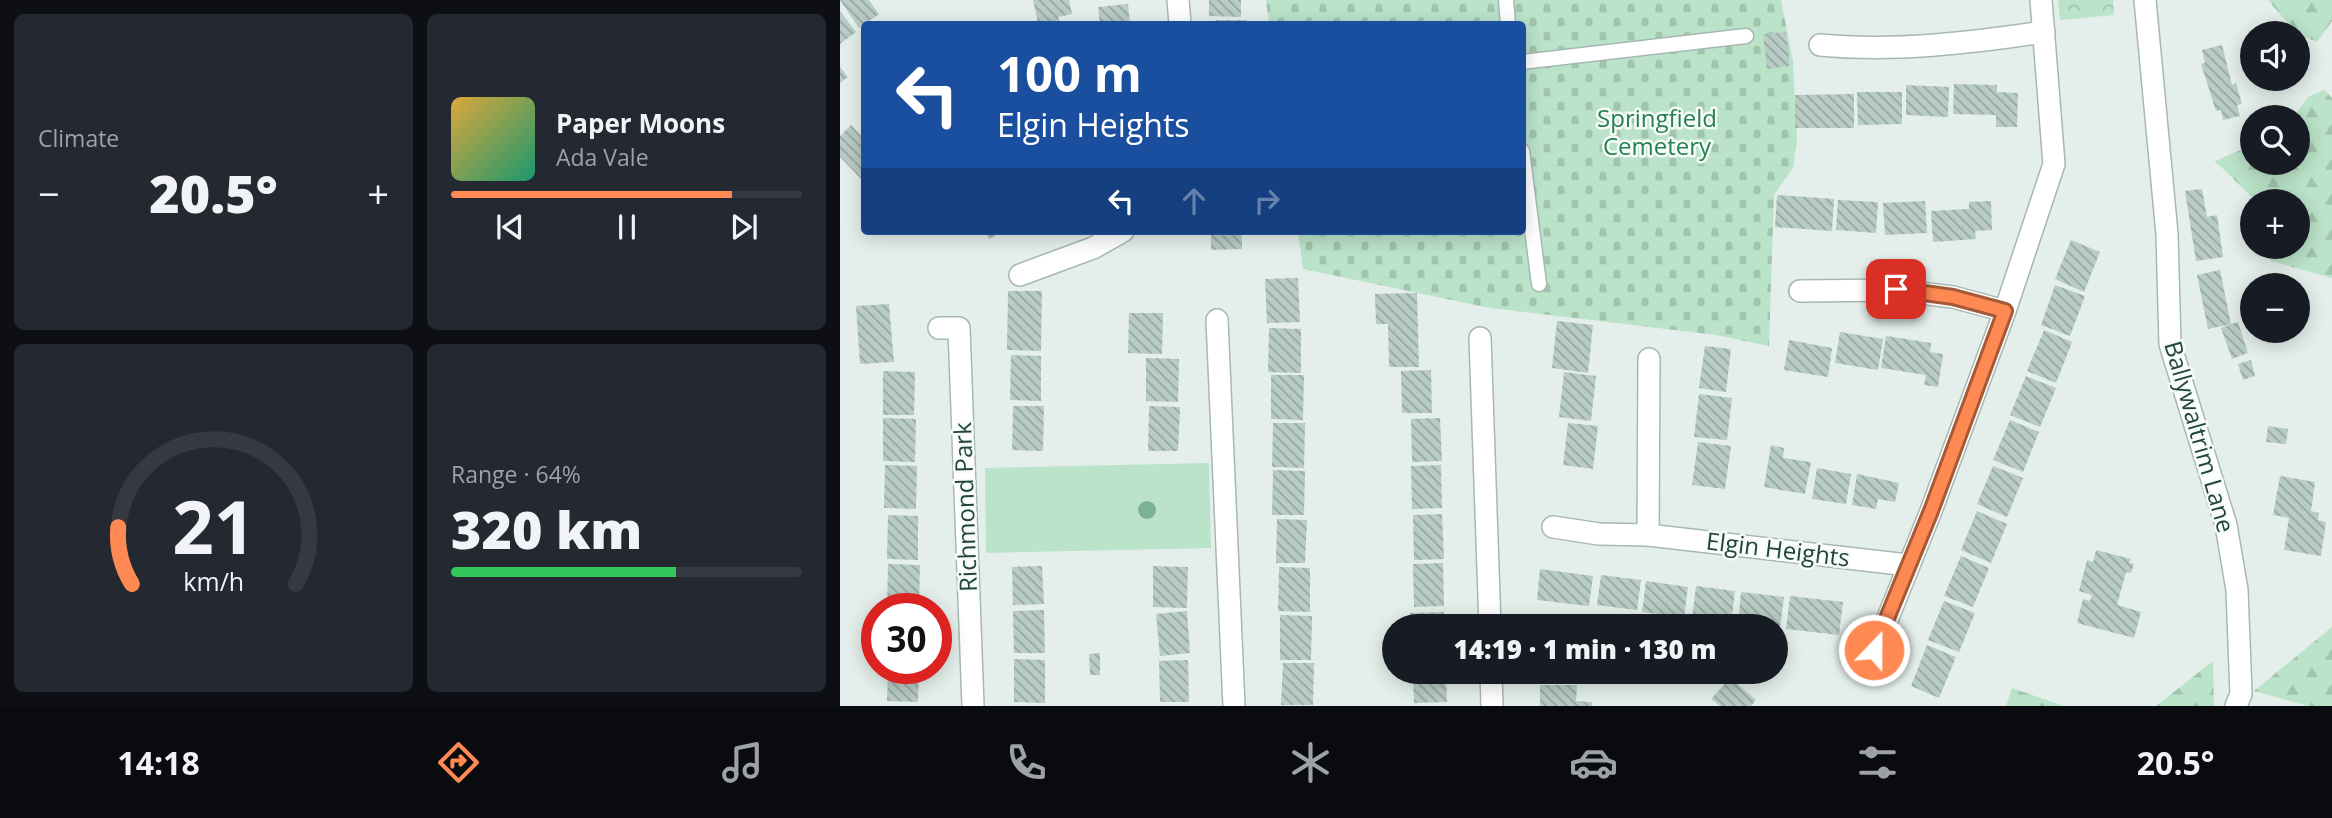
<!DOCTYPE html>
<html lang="en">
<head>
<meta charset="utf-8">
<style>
	:root { --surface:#171b24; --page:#242831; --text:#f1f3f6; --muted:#9ea1a6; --line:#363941; --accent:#ff8953 }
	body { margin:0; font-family:"Open Sans",sans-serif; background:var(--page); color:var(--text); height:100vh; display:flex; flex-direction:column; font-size:26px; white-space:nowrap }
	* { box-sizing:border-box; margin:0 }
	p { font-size:23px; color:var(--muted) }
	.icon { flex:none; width:38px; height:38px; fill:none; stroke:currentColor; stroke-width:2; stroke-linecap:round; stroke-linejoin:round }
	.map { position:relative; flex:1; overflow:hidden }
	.side { display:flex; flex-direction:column; gap:14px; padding:14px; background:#0d0f14; width:840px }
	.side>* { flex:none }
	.banner { position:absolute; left:21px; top:21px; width:665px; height:214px; border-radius:7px; box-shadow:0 4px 18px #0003; background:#1a4fa0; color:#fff; overflow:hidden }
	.tools { position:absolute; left:1400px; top:21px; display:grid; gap:14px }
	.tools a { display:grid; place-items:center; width:70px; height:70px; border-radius:50%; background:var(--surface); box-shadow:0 4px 18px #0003; font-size:35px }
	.speed { position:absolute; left:21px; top:593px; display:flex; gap:14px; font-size:35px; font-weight:700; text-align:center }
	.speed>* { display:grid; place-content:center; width:91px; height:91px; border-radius:50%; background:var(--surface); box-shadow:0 4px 18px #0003; line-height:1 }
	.speed .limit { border:10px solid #d22; background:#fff; color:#111 }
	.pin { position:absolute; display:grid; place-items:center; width:60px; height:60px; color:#fff; margin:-30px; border-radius:14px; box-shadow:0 4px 10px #0006 }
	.me { position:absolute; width:77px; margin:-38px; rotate:22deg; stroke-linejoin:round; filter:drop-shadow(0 0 5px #0008) }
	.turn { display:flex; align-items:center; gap:24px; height:147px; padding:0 21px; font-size:32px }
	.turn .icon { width:91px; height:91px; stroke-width:2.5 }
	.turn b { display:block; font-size:49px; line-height:60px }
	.lanes { display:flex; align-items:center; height:66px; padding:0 21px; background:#0003; justify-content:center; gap:35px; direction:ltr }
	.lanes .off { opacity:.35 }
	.big { font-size:52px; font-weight:800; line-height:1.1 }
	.side .card { flex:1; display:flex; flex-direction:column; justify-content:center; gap:10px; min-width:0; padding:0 24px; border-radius:10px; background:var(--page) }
	.side .dial { align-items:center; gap:0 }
	.dial svg { height:182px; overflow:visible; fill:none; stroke:var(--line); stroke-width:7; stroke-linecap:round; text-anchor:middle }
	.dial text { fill:var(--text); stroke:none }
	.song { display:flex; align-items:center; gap:21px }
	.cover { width:84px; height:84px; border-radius:10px; background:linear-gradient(135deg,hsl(40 70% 55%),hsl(160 70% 35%)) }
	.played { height:7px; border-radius:4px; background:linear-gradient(90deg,var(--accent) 80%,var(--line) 80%) }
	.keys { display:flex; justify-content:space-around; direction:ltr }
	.heat { display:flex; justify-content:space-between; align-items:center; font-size:38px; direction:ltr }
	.charge { height:10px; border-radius:5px; background:linear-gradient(90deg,#34c759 64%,var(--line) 0) }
	.side .tiles { flex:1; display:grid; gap:14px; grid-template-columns:repeat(2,1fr) }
	.trip { position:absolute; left:542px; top:614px; width:406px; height:70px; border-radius:35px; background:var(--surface); box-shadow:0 4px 18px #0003; font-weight:800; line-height:70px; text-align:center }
	.dock { display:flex; height:112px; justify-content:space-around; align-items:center; background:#090b0e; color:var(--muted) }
	.dock .icon { width:49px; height:49px }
	.dock .active { color:var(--accent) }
	.dock b { font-size:32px; color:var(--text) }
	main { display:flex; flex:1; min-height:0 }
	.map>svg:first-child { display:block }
	.grass { fill:#bbe3c9 }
	.forest { fill:url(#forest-firs) }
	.cemetery { fill:url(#cemetery-stones) }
	.park { fill:url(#park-crowns) }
	.building { fill:url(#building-back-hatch) }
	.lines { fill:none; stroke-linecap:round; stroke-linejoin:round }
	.service-casing { stroke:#a6b8b3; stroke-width:17 }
	.minor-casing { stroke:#a6b8b3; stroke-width:24 }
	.service { stroke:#fff; stroke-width:14 }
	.minor { stroke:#fff; stroke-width:21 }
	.tree { fill:#7bb295 }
	.route-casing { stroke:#a65936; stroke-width:18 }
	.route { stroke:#ff8953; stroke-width:12 }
	.labels { text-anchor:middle; stroke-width:5; stroke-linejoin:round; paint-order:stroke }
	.park-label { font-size:24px; fill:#25814f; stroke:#f6fbf9 }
	.street-label { font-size:24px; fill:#21443d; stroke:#f6fbf9 }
</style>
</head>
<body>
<main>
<section class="side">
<div class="tiles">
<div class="card"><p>Climate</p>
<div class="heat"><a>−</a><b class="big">20.5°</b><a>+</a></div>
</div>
<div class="card">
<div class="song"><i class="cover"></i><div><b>Paper Moons</b><p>Ada Vale</p></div></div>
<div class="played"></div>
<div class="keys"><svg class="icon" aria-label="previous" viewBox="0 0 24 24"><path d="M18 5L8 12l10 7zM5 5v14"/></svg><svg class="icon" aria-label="pause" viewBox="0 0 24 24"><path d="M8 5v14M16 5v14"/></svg><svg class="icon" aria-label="next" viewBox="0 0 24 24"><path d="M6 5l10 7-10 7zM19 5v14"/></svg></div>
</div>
<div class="card dial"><svg viewBox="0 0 100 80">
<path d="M14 69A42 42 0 1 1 86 69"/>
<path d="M14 69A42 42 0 0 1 8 44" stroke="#ff8953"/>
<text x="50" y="56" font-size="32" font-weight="700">21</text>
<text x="50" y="72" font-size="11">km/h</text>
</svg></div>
<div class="card"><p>Range · 64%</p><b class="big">320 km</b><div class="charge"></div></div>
</div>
</section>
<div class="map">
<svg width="1492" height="706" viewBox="0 0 1492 706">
	<defs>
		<pattern id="forest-firs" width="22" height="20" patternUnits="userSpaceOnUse" patternTransform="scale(1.75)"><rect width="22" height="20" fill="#bbe3c9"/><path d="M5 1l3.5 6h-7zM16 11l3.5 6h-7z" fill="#a0c4ae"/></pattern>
		<pattern id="cemetery-stones" width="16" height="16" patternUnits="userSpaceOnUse" patternTransform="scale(1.75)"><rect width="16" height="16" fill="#bbe3c9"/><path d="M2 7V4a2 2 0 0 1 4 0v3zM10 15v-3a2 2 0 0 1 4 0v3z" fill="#a0c4ae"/></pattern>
		<pattern id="park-crowns" width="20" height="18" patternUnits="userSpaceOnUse" patternTransform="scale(1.75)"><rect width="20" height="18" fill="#bbe3c9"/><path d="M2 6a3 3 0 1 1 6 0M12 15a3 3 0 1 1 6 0" fill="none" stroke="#a0c4ae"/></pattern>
		<pattern id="building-back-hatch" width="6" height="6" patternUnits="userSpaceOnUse" patternTransform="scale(1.75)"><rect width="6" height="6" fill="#b9cbc5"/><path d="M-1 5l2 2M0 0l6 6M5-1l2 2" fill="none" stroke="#96a6a1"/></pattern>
	</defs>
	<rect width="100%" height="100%" fill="#e4efeb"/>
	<polygon class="grass" points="369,463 371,548 146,553 145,468"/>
	<g class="forest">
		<polygon points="1428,0 1492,0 1492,21 1477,42 1456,33"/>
		<polygon points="1484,90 1492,98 1492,278 1431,261 1429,247 1458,247 1458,201 1416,201 1375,161 1412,145 1412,163 1458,163 1458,117 1454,117 1468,97"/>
		<polygon points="1492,627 1492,706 1468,706 1414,691"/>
		<polygon points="1373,661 1374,706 1316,706"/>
		<polygon points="1172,688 1224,706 1166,706"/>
	</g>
	<polygon class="cemetery" points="426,0 941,0 953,61 957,139 953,168 934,195 929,346 876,335 650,308 463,269 458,231 682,231 682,24 429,24"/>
	<polygon class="park" points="1218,0 1273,0 1274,15 1220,20"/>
	<g class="building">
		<polygon points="0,0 29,0 39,14 19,28"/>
		<polygon points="193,0 229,0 232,14 218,17 220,24 206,24 206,22 198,23"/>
		<polygon points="369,0 401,0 401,17 369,16"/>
		<polygon points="288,4 290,24 260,24 258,7"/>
		<polygon points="0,11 16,32 0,44"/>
		<rect x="376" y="20" width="31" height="4"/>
		<polygon points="946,32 950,66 927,69 923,34"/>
		<polygon points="1382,45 1392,85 1396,83 1402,104 1397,105 1400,116 1383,120 1381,110 1376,111 1361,64 1365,63 1362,50"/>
		<polygon points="0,67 8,77 0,83"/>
		<polygon points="1114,84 1157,85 1157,92 1178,93 1177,127 1156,127 1156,115 1113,114"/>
		<polygon points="1066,85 1109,87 1108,117 1066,115"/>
		<polygon points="1017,92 1062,92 1062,124 1018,125"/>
		<polygon points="1014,94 1014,128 955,128 955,95"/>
		<polygon points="11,125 24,139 24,182 0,157 0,136"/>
		<polygon points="1362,189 1367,217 1377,215 1383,257 1356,261 1345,191"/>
		<polygon points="937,195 994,199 992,231 935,227"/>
		<polygon points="998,200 1038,202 1036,233 996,230"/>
		<polygon points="1085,201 1087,233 1045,235 1043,203"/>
		<polygon points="1151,201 1152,230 1135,231 1136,239 1093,242 1091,211 1129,209 1129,202"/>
		<polygon points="145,231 163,231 149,239"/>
		<polygon points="371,231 402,231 402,249 371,250"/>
		<polygon points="1231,240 1260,252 1244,292 1215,279"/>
		<polygon points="1380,270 1391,324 1398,322 1408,353 1392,359 1381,328 1391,324 1368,329 1357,275"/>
		<polygon points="458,278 460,322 427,323 425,279"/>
		<polygon points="1215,285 1245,296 1230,336 1201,325"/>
		<polygon points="168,291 202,291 201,351 167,350"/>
		<polygon points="577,293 579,367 549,367 548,324 536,324 535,294"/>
		<polygon points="49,304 54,362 20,364 16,306"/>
		<polygon points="289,313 323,313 322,354 288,353"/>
		<polygon points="717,321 753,325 748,373 712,368"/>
		<polygon points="429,328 461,329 461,373 428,372"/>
		<polygon points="1204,330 1232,342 1216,383 1187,371"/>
		<polygon points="1000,332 1043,339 1038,370 995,363"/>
		<polygon points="1046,336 1091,343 1090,352 1103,354 1098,387 1084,385 1086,375 1041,368"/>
		<polygon points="949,340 992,348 988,377 944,370"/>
		<polygon points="865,346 891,349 886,392 859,388"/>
		<polygon points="171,355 201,356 201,401 170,400"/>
		<polygon points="306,358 339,359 338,402 306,401"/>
		<polygon points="1411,360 1415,376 1403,380 1398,364"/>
		<polygon points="591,370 592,413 562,413 561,371"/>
		<polygon points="43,371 75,372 74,415 43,415"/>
		<polygon points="724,372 756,376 751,421 719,417"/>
		<polygon points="431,375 464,375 463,420 431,419"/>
		<polygon points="1186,376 1216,388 1200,427 1170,415"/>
		<polygon points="859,394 892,398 887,440 854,437"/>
		<polygon points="173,406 204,406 203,451 172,450"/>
		<polygon points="309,406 340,407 338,451 308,451"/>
		<polygon points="43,418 76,419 75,462 43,461"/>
		<polygon points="600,418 602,461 572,462 571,419"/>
		<polygon points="1170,420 1199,432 1183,472 1153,460"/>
		<polygon points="433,423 465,423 464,468 432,467"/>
		<polygon points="728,423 758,426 753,469 723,465"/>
		<polygon points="1428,426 1448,429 1446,444 1426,442"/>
		<polygon points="858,442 891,446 885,489 852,485"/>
		<polygon points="931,445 944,448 943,458 971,462 965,494 924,487"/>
		<polygon points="45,465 77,466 76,509 44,508"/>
		<polygon points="601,465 602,508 572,509 571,466"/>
		<polygon points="1153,466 1183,478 1167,517 1137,504"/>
		<polygon points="977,468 1011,474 1006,504 972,499"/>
		<polygon points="433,470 465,471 464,515 432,515"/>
		<polygon points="1017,474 1059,483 1055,502 1038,499 1036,509 1012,505"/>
		<polygon points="1440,476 1475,482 1471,511 1479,513 1478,520 1486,522 1481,556 1444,550 1449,518 1433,515"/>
		<polygon points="1137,511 1167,524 1151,563 1121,550"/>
		<polygon points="602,514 604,559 574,560 573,515"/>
		<polygon points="48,515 78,516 78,560 47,559"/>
		<polygon points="437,519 467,520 465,563 436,563"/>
		<polygon points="1256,550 1291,559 1289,563 1294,564 1291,573 1286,572 1277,605 1301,612 1294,638 1237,623 1243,599 1250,601 1252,595 1239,591 1247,560 1253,562"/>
		<polygon points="1121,556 1149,568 1133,607 1104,596"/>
		<polygon points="603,563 604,606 574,607 573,564"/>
		<polygon points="48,564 80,565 79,607 47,606"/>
		<polygon points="202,566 204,604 173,605 172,567"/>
		<polygon points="313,566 348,567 347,608 313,607"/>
		<polygon points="439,567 470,568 470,612 438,611"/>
		<polygon points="700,569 753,576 749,606 697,600"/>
		<polygon points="761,575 801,580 797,610 757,605"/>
		<polygon points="806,581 848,587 844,617 802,612"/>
		<polygon points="856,586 895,591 891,624 852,619"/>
		<polygon points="901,592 944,597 940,628 898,623"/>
		<polygon points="950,596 1003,602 999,635 946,629"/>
		<polygon points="1104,601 1135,613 1119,652 1088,640"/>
		<polygon points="204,610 205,653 174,653 173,611"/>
		<polygon points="347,611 350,653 320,656 316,614"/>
		<polygon points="604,612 604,626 571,626 570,613"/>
		<polygon points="440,615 472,616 471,660 440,660"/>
		<polygon points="1087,645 1116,657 1099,698 1071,686"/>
		<polygon points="260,653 260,675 250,675 249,654"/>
		<polygon points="174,659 205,660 205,703 174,702"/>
		<polygon points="348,660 349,702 320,702 319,661"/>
		<polygon points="443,663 474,663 473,705 441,705"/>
		<polygon points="48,668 79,668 78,702 47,701"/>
		<polygon points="573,672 606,672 607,702 574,703"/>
		<polygon points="700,672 735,672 735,683 700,682"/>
		<polygon points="890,678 916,700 911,706 880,706 871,699"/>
		<polygon points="700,685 737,685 736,701 752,702 752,706 700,706"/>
	</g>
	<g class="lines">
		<g class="service-casing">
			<g id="service">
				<polyline points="666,0 668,24"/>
				<polyline points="682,62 906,36"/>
				<polyline points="682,151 699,284"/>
			</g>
		</g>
		<g class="minor-casing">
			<g id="minor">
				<polyline points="338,0 340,24"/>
				<polyline points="1305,0 1327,234 1330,344 1386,525 1397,590 1401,694 1396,706"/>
				<path d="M980 45C1054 52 1130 43 1204 32"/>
				<polyline points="180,275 253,248 283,231"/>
				<polyline points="960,291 1056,290 1113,297 1165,311"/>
				<polyline points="377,320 394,706"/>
				<polyline points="99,328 119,328 133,706"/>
				<polyline points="640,338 650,626"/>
				<polyline points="713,527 759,534 808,535 1068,565"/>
				<polyline points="808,535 809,359"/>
				<polyline points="651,672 652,706"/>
				<polyline points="1026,672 1091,511 1165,311 1214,164 1201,0"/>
			</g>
		</g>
		<use href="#service" class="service"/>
		<use href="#minor" class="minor"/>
	</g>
	<circle class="tree" cx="307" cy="510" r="9"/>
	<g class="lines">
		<g class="route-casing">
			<polyline id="route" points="1034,650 1091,511 1165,311 1113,297 1056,289"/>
		</g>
		<use href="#route" class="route"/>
	</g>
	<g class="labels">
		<g class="park-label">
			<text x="817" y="127">Springfield<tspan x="817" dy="28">Cemetery</tspan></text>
		</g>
		<g class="street-label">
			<text transform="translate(1359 437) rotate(74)" y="8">Ballywaltrim Lane</text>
			<text transform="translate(126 507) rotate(-92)" y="8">Richmond Park</text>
			<text transform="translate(938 550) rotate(7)" y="8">Elgin Heights</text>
		</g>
	</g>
</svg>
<div class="tools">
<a><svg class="icon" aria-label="sound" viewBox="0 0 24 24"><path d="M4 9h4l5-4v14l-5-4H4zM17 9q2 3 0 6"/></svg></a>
<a><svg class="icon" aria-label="search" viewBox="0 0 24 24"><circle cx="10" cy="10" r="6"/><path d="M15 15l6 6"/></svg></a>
<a>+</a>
<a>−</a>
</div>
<div class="speed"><div class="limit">30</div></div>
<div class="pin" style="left:1056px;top:289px;background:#d93025"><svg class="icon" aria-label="arrive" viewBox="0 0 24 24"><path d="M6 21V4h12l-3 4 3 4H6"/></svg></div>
<svg class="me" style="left:1034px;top:650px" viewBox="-20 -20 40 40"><circle r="17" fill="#ff8953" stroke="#fff" stroke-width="3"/><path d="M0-11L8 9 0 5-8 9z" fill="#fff"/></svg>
<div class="trip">14:19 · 1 min · 130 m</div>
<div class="banner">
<div class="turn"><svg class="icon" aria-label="left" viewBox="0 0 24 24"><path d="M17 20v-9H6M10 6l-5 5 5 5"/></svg><div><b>100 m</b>Elgin Heights</div></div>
<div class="lanes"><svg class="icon" aria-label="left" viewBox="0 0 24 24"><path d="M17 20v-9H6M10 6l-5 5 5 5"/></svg><svg class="icon off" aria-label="ahead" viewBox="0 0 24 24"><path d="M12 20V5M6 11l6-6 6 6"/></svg><svg class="icon off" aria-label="right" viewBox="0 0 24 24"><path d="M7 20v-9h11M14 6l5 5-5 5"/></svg></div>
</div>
</div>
</main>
<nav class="dock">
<b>14:18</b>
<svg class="icon active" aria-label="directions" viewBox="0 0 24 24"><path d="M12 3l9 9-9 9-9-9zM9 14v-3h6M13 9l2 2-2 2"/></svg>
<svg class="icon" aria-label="music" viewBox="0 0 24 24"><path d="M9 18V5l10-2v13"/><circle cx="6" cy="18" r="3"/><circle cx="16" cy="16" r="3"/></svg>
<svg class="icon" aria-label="phone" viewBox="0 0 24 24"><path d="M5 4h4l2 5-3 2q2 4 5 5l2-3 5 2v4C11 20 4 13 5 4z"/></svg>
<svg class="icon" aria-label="climate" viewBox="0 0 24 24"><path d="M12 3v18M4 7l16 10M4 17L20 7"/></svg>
<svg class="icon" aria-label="car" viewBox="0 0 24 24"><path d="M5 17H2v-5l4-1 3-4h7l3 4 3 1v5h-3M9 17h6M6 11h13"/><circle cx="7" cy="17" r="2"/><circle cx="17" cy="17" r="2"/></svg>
<svg class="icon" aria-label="filters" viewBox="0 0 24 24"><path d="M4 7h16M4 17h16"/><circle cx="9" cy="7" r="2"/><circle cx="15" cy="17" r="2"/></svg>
<b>20.5°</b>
</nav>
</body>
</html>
